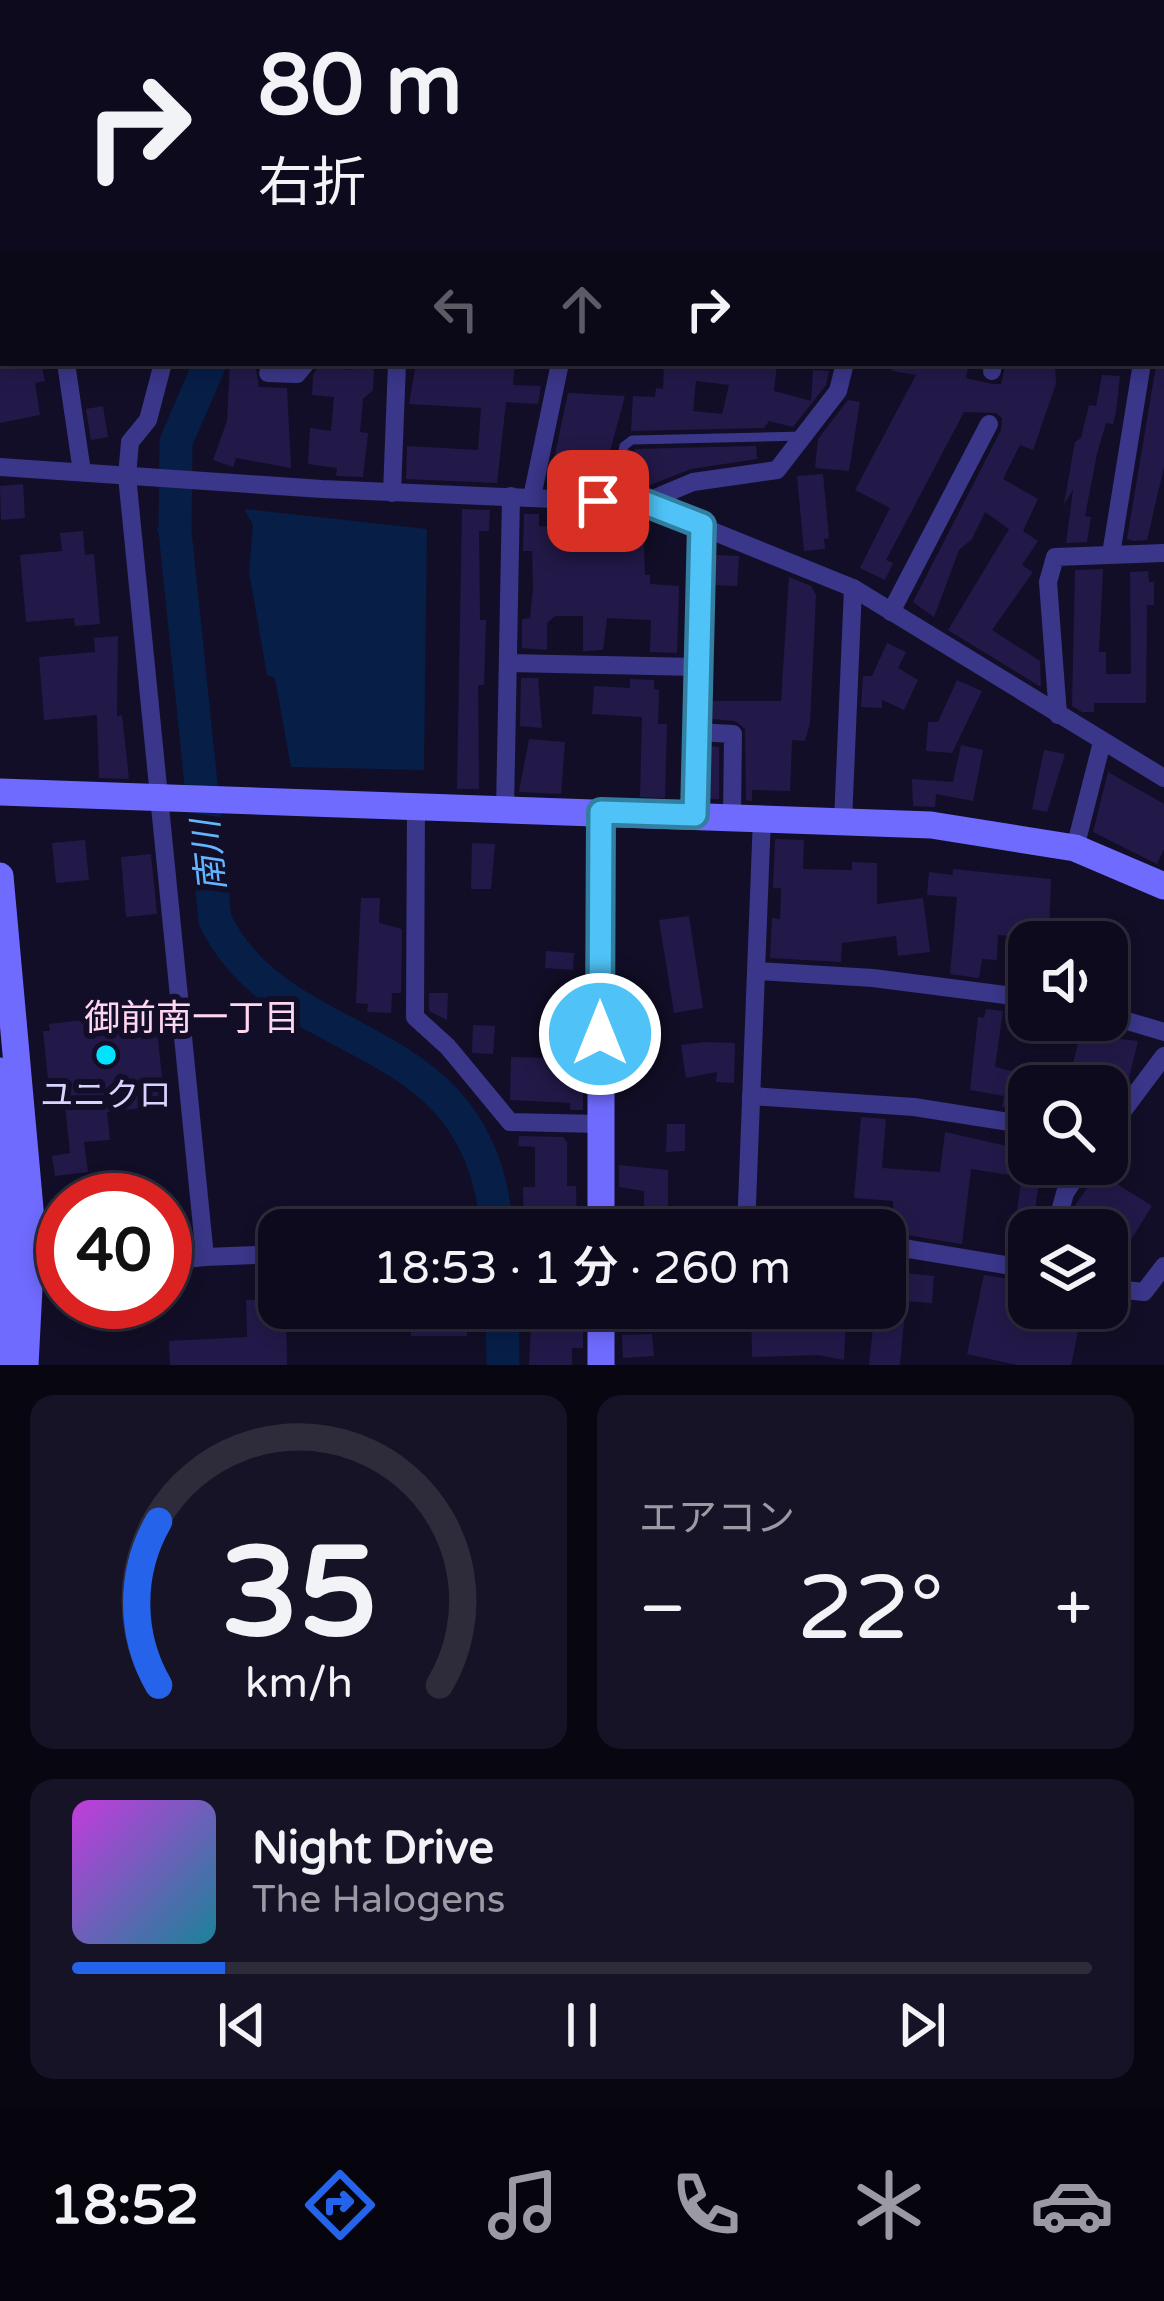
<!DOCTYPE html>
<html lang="ja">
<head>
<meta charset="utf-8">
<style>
	:root { --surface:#0e0a1d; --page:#171326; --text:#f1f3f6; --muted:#9b9aa4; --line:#2e2b3b; --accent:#2563eb }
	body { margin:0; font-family:"Varela Round","Noto Sans JP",sans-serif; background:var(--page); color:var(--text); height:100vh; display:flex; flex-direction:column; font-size:45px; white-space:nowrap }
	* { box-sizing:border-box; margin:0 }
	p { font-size:39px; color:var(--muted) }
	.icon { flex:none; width:66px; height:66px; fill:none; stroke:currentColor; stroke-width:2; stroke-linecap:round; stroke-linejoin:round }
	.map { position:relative; height:1365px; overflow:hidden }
	.drawer { display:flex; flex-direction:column; gap:30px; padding:30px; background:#080610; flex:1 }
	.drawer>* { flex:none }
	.hud { position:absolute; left:0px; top:0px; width:1164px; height:366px; box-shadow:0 6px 18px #0003,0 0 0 3px var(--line); background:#0e0a1d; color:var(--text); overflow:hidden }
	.buttons { position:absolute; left:1008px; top:921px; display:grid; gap:24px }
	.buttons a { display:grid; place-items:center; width:120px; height:120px; border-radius:24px; background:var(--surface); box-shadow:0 6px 18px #0003,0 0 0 3px var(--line); font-size:60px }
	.speed { position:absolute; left:36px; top:1173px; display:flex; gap:24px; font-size:60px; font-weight:700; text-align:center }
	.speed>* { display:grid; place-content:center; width:156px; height:156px; border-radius:50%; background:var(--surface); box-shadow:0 6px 18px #0003,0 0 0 3px var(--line); line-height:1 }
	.speed .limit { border:18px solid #d22; background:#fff; color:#111 }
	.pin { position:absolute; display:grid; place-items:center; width:102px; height:102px; color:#fff; margin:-51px; border-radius:24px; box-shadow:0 6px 18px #0006 }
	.me { position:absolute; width:132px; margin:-66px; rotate:0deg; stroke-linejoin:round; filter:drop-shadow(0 0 9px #0008) }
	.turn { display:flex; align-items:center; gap:42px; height:252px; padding:0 60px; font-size:54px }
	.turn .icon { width:156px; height:156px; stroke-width:2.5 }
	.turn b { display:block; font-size:84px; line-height:102px }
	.lanes { display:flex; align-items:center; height:114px; padding:0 60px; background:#0003; justify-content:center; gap:60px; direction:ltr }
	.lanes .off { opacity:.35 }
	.big { font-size:90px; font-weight:600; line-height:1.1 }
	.drawer .tile { flex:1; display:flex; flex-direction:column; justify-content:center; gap:18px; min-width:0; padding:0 42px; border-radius:24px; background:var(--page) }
	.drawer .dial { align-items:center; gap:0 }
	.dial svg { height:312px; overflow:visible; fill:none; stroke:var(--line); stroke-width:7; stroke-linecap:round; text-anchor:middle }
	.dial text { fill:var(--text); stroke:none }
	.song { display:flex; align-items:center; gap:36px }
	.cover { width:144px; height:144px; border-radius:18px; background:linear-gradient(135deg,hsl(290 70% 55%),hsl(190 70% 35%)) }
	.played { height:12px; border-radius:6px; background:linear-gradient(90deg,var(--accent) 15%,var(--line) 15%) }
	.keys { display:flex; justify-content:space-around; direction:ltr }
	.heat { display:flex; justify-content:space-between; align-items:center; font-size:66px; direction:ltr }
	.drawer .tiles { flex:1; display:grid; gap:30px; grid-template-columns:1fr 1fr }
	.tile:last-child { grid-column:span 2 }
	.trip { position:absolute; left:258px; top:1209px; width:648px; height:120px; border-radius:24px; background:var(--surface); box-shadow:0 6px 18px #0003,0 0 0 3px var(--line); font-weight:600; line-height:120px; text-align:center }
	.tabs { display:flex; height:192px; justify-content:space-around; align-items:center; background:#06040c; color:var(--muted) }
	.tabs .icon { width:84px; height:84px }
	.tabs .selected { color:var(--accent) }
	.tabs b { font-size:54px; color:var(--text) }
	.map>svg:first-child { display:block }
	.water { fill:#071e47 }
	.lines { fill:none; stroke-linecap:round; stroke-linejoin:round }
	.stream { stroke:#071e47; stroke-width:6 }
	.river { stroke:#071e47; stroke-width:33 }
	.building { fill:#231949; fill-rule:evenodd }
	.lane { stroke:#3a3689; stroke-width:9 }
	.street { stroke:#3a3689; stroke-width:18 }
	.secondary { stroke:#706bff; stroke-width:27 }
	.route-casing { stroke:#337fa1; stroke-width:30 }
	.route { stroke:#4fc3f7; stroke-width:21 }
	.poi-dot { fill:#00e3ff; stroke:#120e27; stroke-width:4.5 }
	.labels { text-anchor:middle; stroke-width:12; stroke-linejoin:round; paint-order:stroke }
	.poi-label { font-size:33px; fill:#d9d4ff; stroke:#120e27 }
	.water-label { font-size:36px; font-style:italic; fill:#62b5ff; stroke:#120e27 }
	.neighbourhood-label { font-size:36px; fill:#ffd6f0; stroke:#120e27 }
</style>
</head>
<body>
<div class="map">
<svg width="1164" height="1365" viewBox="0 0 1164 1365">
	<rect width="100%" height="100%" fill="#120e27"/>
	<polygon class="water" points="244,509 427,529 424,770 291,767 275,678 267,675 249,571 253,525"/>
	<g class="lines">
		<polyline class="stream" points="160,530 175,531"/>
		<g class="river">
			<polyline points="346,3 346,0"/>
			<path d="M210 363 176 442 175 531 215 920C284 1061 481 1019 497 1230"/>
			<polyline points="502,1308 503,1365"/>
		</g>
	</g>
	<g class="building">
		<polygon points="0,363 42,367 45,381 35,383 40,415 0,423"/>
		<polygon points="230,363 255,364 259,387 287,388 291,468 236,458 233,467 213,460 227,421"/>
		<polygon points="416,363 515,363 513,385 541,386 538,404 506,402 497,483 406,479 407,446 478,450 481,408 409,404"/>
		<path d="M664 363H777L774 391 811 401 813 370 829 371 826 385 793 427 769 421 764 428 631 431 633 396 655 397 656 388 663 389ZM696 381 729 385 722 414 693 411Z"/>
		<polygon points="893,363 969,363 966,378 992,384 1001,384 1006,363 1055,363 1056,384 1033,450 1020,445 1003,479 1038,499 1023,531 1038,541 1022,565 1033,572 992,630 1040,661 1041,687 948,630 1009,529 985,512 972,539 959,550 934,617 913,602 1001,430 1002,418 996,413 964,412 886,560 893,563 885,580 860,568 890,508 855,490 916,375 892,371"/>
		<polygon points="353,364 369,365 374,371 373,390 363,399 360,432 368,433 363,477 336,476 337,468 308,464 310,428 331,431 334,397 312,395 313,375 318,367 353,370"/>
		<polygon points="1156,366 1164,366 1164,467 1147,540 1134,541 1127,539"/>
		<polygon points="1102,375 1120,376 1116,411 1113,424 1106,423 1097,454 1085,516 1091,517 1087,542 1066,543 1073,490 1064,504 1075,442 1081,438 1089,405 1096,406"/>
		<polygon points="568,393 625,396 600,488 572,482 575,469 553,464"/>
		<polygon points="848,400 860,402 849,471 815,468 818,439"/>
		<polygon points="103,406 108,437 91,440 86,409"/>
		<polygon points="756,446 757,459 691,469 648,486 629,485 635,449"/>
		<polygon points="823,474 829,538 824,539 825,549 804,551 797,476"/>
		<polygon points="23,484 25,518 1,520 0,486"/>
		<polygon points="462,509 490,510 489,531 479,531 480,620 486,620 484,685 478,685 479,789 457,789"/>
		<polygon points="524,514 539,514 539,526 570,528 618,527 619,519 643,521 645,575 650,575 650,584 679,586 677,653 650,652 651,620 607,618 603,650 583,651 583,616 555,616 547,623 547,650 522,648 522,619 530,618 533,587 532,551 523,551"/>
		<polygon points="83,531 85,555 94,554 100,624 75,626 74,618 26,622 20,555 62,551 60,533"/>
		<polygon points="715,555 739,556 737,586 714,585"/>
		<polygon points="1103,569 1099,652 1106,652 1106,674 1131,674 1130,572 1148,571 1149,582 1154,582 1154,605 1147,605 1146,703 1094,703 1094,712 1082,712 1072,706 1075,570"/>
		<polygon points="789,577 811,586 816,595 810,723 805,741 792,740 790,791 752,790 752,801 746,800 745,729 735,721 711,719 711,701 781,701"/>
		<polygon points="118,636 117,716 122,715 129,779 99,778 97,715 44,720 39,657 95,652 94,638"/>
		<polygon points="887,643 906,652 898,668 918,680 904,710 882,700 882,708 861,707 863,676 872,676"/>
		<polygon points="521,678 538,678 542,728 520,726"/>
		<polygon points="630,679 654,680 654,689 659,690 658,724 667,724 665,798 640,797 642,717 592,714 594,686 630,688"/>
		<polygon points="957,680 982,691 952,753 926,751 928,722 938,722"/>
		<polygon points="529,739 565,742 561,794 519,792"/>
		<polygon points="961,745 983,750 973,801 936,794 935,807 913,806 912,779 953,782"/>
		<polygon points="710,746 719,747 719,799 709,799"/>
		<polygon points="1044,750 1065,754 1047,812 1032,809"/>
		<polygon points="1108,772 1164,804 1164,849 1157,864 1093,832"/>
		<polygon points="775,839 804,840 803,869 852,870 852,862 877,863 877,904 923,898 930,952 898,956 896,936 842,943 841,962 770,958 772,918 780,919 781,888 773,888"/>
		<polygon points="85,840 89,880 56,883 52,843"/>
		<polygon points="472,843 495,844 491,889 471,889"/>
		<polygon points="151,854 157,914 126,917 121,857"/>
		<polygon points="953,869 1051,879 1049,939 998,935 997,960 982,959 979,978 950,974 957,897 927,895 929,872 953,875"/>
		<polygon points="361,898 380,898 379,923 402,929 401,993 392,993 391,1013 367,1012 368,1004 356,1003"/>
		<polygon points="689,916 703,1008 674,1013 659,920"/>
		<polygon points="546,951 574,953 573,970 545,968"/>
		<polygon points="429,993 448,993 447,1020 429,1011"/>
		<polygon points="621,995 646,996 646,1024 621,1023"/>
		<polygon points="986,1009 1003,1011 995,1067 1029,1075 1029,1111 1002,1107 1004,1096 970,1090 978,1017 984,1018"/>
		<polygon points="155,1012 165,1105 107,1112 110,1140 84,1142 88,1172 55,1176 52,1156 70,1153 63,1086 48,1079 43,1031 50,1031 49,1024"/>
		<polygon points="546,1015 576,1015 582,1056 572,1056 573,1089 583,1089 583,1110 570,1110 570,1103 510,1100 511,1057 547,1058"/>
		<polygon points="473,1025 495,1026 493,1054 472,1053"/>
		<polygon points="1080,1034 1138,1041 1128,1082 1107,1109 1107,1086 1068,1086"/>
		<polygon points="704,1042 735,1043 734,1083 716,1082 717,1072 686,1078 681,1045"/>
		<polygon points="861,1117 886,1119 882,1168 940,1172 945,1132 1029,1151 1029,1164 1051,1164 1048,1183 1039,1182 1029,1252 1011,1249 1022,1177 971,1169 962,1244 894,1233 893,1201 854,1198"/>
		<polygon points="667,1124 685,1124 685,1151 666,1152"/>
		<polygon points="519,1136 563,1137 567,1142 567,1186 576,1186 577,1224 524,1225 523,1187 535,1187 535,1147 518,1146"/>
		<polygon points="619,1165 668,1170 668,1211 725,1211 725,1230 644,1230 644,1191 619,1187"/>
		<polygon points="1106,1177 1152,1206 1109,1275 1107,1230 1069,1230 1076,1204 1093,1180 1102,1182"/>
		<polygon points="885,1271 934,1276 932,1303 906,1301 900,1365 869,1365 875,1308 885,1308"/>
		<polygon points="984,1275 1029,1282 1029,1308 1083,1308 1071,1365 1017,1365 967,1354"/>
		<polygon points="273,1299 279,1308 286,1308 287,1365 170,1365 169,1341 247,1337 246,1300"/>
		<polygon points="321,1308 353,1308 354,1324 322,1326"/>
		<polygon points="532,1308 583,1308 583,1348 572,1348 572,1365 529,1365"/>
		<polygon points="751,1308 830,1308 829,1316 846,1317 844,1360 819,1355 752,1357"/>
		<polygon points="467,1313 467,1336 411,1336 411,1314"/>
		<polygon points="652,1334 654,1356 623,1358 622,1335"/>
	</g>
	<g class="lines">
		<polyline class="lane" points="614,499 624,446 632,440 802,436"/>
		<g class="street">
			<polyline points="12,3 12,0"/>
			<polyline points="133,3 134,0"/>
			<polyline points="302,3 303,0"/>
			<polyline points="421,3 421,0"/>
			<polyline points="510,3 511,0"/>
			<polyline points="741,3 741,0"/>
			<polyline points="796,3 796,0"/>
			<polyline points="924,3 925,0"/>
			<polyline points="1013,3 1014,0"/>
			<polyline points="1104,3 1105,0"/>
			<polyline points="0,25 3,25"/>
			<polyline points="1161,259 1164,259"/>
			<polyline points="1161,336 1164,336"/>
			<polyline points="66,363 82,472"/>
			<polyline points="163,363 148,420 130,442 127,476 205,1257 279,1254"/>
			<polyline points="992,371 993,363"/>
			<polyline points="268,373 297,374 306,363"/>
			<polyline points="0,467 322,489 643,503 853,588 1164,778"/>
			<polyline points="392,493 397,363"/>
			<polyline points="532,497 560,363"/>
			<polyline points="643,503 693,482 777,470 838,391 845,363"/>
			<polyline points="1111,554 1142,363"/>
			<polyline points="891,612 989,424"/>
			<polyline points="508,663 698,667"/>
			<polyline points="1058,715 1048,582 1055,557 1164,553"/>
			<polyline points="697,732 733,734 732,816"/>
			<polyline points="416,805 415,1017 448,1047 510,1122 599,1124"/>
			<polyline points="505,810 511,496"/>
			<polyline points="695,815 702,525"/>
			<polyline points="843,821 853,588"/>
			<polyline points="1075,848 1102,742"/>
			<polyline points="759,971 873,978 1029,998"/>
			<polyline points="1107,1015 1164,1032"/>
			<polyline points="751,1096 914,1107 1029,1125"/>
			<polyline points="1107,1132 1164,1056"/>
			<polyline points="746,1230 762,817"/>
			<polyline points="1055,1230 1065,1193 1084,1164"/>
			<polyline points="885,1245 1029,1269"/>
			<polyline points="165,1261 205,1257"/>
			<polyline points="52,1264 63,1263"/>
			<polyline points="1107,1288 1144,1292 1164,1266"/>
		</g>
		<g class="secondary">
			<polyline points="0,792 931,825 1075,848 1164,886"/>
			<polyline points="601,812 601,1230"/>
			<polyline points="0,876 32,1231 25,1365"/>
			<polyline points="0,1071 7,1227 3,1365"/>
			<polyline points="601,1365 601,1308"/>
		</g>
	</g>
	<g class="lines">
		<g class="route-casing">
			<polyline id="route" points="598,501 643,502 702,525 695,815 601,812 600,1034"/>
		</g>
		<use href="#route" class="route"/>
	</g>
	<circle class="poi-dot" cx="106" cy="1055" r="12"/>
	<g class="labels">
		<g class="poi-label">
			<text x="106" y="1106">ユニクロ</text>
		</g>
		<g class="water-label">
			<text transform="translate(208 856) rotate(-96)" y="13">南川</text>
		</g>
		<g class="neighbourhood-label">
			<text x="192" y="1030">御前南一丁目</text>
		</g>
	</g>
</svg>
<div class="buttons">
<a><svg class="icon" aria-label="sound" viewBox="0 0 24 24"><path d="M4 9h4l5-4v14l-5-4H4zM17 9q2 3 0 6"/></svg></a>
<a><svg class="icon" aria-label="search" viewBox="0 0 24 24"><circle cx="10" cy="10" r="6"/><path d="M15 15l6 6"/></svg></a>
<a><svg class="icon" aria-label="layers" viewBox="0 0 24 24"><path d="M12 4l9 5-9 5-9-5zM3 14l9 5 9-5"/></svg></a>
</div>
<div class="speed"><div class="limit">40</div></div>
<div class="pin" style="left:598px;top:501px;background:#d93025"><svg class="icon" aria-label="arrive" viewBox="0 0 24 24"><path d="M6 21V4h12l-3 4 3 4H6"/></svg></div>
<svg class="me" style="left:600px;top:1034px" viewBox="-20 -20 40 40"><circle r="17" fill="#4fc3f7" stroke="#fff" stroke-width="3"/><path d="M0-11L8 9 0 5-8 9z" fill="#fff"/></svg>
<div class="trip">18:53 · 1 分 · 260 m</div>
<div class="hud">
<div class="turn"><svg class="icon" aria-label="right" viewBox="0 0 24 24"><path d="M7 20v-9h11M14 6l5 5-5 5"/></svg><div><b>80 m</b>右折</div></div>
<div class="lanes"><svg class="icon off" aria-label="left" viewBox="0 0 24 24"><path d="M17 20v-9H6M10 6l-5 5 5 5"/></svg><svg class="icon off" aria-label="ahead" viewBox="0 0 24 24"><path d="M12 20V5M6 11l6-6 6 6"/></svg><svg class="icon" aria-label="right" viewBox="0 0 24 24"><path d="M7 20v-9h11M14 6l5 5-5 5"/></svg></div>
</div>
</div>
<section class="drawer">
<div class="tiles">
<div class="tile dial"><svg viewBox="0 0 100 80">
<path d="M14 69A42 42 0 1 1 86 69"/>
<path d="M14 69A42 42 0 0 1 14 27" stroke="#2563eb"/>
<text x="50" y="56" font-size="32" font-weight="700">35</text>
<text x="50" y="72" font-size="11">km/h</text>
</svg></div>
<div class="tile"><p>エアコン</p>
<div class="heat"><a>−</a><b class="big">22°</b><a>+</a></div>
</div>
<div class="tile">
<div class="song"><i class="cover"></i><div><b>Night Drive</b><p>The Halogens</p></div></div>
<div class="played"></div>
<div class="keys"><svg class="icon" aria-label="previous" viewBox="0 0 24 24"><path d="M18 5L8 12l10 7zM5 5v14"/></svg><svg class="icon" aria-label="pause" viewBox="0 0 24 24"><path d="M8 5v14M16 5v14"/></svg><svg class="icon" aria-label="next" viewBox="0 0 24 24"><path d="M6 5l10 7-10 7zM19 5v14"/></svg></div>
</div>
</div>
</section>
<nav class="tabs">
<b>18:52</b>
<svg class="icon selected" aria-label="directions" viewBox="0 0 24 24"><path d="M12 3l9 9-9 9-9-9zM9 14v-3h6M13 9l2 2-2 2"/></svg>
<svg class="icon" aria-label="music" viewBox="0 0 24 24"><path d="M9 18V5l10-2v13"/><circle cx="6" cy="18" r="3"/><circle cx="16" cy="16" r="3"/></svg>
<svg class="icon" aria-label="phone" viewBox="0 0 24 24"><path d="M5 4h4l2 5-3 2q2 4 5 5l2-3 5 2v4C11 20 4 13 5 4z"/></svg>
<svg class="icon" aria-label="climate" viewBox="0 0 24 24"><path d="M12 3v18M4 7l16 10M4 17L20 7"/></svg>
<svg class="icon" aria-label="car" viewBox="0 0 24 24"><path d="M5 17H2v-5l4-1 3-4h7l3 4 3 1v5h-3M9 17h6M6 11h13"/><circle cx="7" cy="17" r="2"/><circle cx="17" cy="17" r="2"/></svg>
</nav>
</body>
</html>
